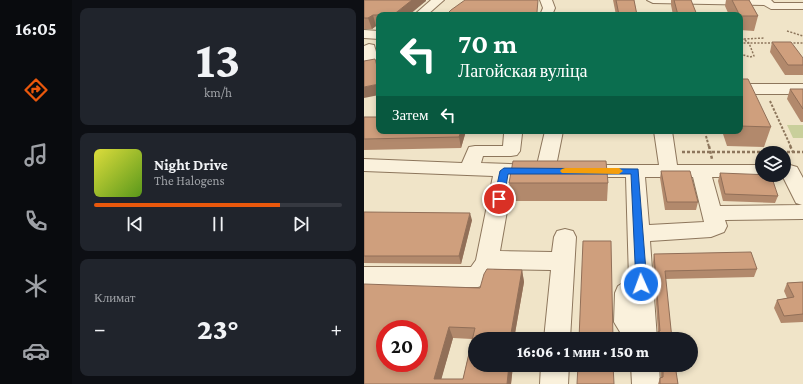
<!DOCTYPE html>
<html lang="ru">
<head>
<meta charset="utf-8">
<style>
	:root { --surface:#171b24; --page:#20242c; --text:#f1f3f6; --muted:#9ea1a6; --line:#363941; --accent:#ea580c }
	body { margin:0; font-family:"Crimson Pro",serif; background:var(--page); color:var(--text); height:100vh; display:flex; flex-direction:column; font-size:15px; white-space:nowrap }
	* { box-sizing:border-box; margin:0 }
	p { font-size:13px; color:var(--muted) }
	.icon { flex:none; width:22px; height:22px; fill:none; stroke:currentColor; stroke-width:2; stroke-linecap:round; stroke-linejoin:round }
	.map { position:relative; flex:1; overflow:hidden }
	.panel { display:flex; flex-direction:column; gap:8px; padding:8px; background:#0d0f14; width:292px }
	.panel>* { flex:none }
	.top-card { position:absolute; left:12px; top:12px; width:367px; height:122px; border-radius:8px; box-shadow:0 2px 6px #0003; background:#0b6e4f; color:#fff; overflow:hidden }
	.fabs { position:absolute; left:391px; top:146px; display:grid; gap:8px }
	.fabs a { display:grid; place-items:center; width:36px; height:36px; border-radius:50%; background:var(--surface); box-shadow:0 2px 6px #0003; font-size:20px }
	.speed { position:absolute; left:12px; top:320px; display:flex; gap:8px; font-size:20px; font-weight:700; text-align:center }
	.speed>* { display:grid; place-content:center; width:52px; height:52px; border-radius:50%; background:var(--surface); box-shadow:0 2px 6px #0003; line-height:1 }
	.speed .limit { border:6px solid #d22; background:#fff; color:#111 }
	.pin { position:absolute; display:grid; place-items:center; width:34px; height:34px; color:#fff; margin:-17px; border:2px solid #fff; border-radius:50%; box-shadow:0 1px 4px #0007 }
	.me { position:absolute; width:44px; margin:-22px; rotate:358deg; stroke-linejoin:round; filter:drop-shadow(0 0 3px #0008) }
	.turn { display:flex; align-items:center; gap:14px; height:84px; padding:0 16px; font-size:18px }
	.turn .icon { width:52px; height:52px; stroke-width:2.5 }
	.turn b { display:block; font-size:28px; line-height:34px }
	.then { display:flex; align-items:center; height:38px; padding:0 16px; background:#0003; gap:8px; font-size:15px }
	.big { font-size:30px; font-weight:800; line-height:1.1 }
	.panel .widget { flex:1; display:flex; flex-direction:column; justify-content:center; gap:6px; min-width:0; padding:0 14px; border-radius:8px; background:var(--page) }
	.panel .dial { align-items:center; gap:0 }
	.dial b { font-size:52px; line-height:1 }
	.song { display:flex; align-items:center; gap:12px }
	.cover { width:48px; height:48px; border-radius:6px; background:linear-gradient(135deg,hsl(60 70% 55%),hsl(90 70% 35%)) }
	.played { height:4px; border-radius:2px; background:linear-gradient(90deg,var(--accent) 75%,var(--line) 75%) }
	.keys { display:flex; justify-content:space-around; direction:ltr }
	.heat { display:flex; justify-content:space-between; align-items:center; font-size:22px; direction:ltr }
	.trip { position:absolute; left:104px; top:332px; width:230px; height:40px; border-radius:20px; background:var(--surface); box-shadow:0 2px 6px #0003; font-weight:800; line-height:40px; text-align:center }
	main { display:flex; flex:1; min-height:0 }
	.menu { display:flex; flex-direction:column; width:72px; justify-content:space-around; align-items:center; background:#090b0e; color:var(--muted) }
	.menu .icon { width:28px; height:28px }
	.menu .selected { color:var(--accent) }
	.menu b { font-size:18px; color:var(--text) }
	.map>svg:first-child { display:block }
	.green { fill:#c9cf9b }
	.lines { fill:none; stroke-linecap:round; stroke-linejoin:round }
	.minor-casing { stroke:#8d765c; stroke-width:2 }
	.path-far2 { stroke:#8d765c; stroke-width:1.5; stroke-dasharray:2 1.5; stroke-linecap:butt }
	.path-far1 { stroke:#8d765c; stroke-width:2; stroke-dasharray:2.5 1.5; stroke-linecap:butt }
	.path { stroke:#8d765c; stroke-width:2.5; stroke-dasharray:3 2; stroke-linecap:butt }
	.minor { fill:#faf1dc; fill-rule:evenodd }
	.wall { fill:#b2896c; fill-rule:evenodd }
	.shaded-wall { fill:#916f58 }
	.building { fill:#cf9f7d; stroke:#916f58; fill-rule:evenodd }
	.route { fill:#1a73e8; stroke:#114b97 }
	.slow { fill:#f59e0b }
</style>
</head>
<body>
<main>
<nav class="menu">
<b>16:05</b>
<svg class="icon selected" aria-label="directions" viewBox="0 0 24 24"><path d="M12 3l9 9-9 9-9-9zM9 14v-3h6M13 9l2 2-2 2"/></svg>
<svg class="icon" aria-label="music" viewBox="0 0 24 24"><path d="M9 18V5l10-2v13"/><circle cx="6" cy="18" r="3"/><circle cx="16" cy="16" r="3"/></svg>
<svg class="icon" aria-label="phone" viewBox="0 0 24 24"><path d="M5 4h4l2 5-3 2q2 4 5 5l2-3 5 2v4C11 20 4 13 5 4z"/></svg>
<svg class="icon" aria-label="climate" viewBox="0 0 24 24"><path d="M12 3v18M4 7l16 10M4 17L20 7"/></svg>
<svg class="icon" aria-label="car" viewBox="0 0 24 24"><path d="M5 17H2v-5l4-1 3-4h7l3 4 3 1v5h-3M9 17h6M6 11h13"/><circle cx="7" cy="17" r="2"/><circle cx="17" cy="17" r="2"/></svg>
</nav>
<section class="panel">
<div class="widget dial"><b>13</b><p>km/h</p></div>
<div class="widget">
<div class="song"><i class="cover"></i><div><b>Night Drive</b><p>The Halogens</p></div></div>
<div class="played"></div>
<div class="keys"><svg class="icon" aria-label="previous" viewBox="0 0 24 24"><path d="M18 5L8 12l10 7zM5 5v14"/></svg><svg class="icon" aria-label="pause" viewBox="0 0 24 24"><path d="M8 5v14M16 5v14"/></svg><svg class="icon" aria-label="next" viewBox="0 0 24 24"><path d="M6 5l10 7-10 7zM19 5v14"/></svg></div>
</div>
<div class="widget"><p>Климат</p>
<div class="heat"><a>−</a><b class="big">23°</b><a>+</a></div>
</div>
</section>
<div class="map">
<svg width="439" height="384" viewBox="0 0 439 384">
	<rect width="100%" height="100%" fill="#f0e4c8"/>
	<polygon class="green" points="423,125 439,125 439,138 429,138"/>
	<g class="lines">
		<g class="minor-casing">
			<g id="minor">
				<polygon points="67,0 80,0 63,15 50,15"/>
				<polygon points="176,0 188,0 191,8 188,15 176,15 179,8"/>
				<polygon points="283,0 407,0 410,3 439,3 439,9 407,9 400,5 289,3"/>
				<polygon points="0,30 15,31 15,39 0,38"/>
				<polygon points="5,44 10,45 15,62 13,65 0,68 0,46"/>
				<rect x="376" y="84" width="63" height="10"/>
				<polygon points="142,131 156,131 158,134 156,151 153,155 147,156 119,156 117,163 173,165 181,131 199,131 191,171 188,175 181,177 149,177 136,251 188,252 190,237 193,231 201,229 209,231 212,237 206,339 180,339 187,270 130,269 122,284 114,287 0,287 0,267 107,267 112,260 129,176 0,171 0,159 98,163 105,147 111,146 139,146 140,134"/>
				<path d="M290 131H308L313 165H398V175H405L398 177H348L356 206 438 205 432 203 418 175H420V167L426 165 433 167 439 178V219L361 220 363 226 360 232 347 237 286 241 293 339H264L259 337 250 322 251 293 254 286 265 279 262 177H216L209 175 206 171 209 167 216 165H295ZM281 177H329L340 222 285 225Z"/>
				<polygon points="177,365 205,365 204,384 176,384"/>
				<polygon points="267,365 295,365 296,384 268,384"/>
			</g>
		</g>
		<g class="path-far2">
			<polyline points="423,31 439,36"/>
			<polyline points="380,39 400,38"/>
			<polyline points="376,43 411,43"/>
			<polyline points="426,43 439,43"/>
			<polyline points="376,54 386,57 390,56 385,43 379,39"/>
		</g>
		<g class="path-far1">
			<polyline points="406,101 427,147"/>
			<polyline points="342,136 345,147"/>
		</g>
		<g class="path">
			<polyline points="345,146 348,159"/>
			<polyline points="426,146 429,152"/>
			<polyline points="318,152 439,152"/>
		</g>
		<use href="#minor" class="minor"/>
	</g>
	<g class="wall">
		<polygon points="0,0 62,0 62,1 15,15 15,26 12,26 8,29 0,29"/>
		<polygon points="249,0 270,0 273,15 252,15"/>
		<polygon points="307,0 327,0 333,15 309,15 307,5"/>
		<polygon points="362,0 385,0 394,16 390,31 376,30 376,15 365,15 361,6"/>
		<polygon points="408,42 439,58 439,75 421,75 406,52"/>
		<polygon points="376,79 407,127 400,147 363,146 358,131 376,131"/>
		<polygon points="426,89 439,89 439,122 437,122 423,99"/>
		<polygon points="0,117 15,131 102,131 97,148 0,150"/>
		<polygon points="297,171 334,202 332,210 301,210 296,178"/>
		<polygon points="356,173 414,196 411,203 359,201 354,181"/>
		<polygon points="145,183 244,183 243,201 148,201"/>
		<polygon points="0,212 108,220 97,264 0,263"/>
		<polygon points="290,254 393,269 390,277 301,279 308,339 291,339 292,333 294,332 289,262"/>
		<path d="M158 270 160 282 150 339H111V365H149L147 384H0L116 288ZM89 338 108 339 99 379H77Z"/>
		<polygon points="439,282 439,322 417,323 410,308 413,300 423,298 420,291 423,283"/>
		<polygon points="296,365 311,365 314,384 294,384 296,378 297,378"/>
	</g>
	<g class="shaded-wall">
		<polygon points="48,0 62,0 62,1 45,15 29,15"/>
		<polygon points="9,15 12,26 8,29 4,18"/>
		<polygon points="15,84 15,95 0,98 0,87"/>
		<polygon points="97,131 102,131 97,148 95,137"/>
		<polygon points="106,213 108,220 97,264 95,256"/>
		<polygon points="158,270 160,282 150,339 146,339"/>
		<polygon points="85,327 89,338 76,384 70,379"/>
		<polygon points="145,365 149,365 147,384 143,384"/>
	</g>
	<g class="building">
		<polygon points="0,0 48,0 29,15 9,15 4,18 0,18"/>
		<polygon points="101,0 174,0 173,12 171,15 82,15 87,10"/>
		<polygon points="252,0 270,0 273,15 255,15"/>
		<polygon points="310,0 327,0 333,15 314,15"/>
		<polygon points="368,0 385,0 394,16 376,16"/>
		<polygon points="408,42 427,42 439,58 439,65 424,65"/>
		<polygon points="11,59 15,73 15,84 0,87 0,61"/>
		<polygon points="376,79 384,79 407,127 376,126"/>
		<polygon points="426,89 439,89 439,109"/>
		<polygon points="0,117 15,117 15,131 97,131 95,137 0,139"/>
		<polygon points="149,161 242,161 244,183 145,183"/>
		<polygon points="297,171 326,171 334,202 303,202"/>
		<polygon points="356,173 407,175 414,196 361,194"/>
		<polygon points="0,212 106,213 95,256 0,256"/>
		<polygon points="219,241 247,241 249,339 215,339"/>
		<polygon points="387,252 393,269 301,271 308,339 292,339 292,333 296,331 290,254"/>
		<path d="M123 269 158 270 146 339H111V365H145L143 384H0V284L116 288 120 274ZM85 327 111 328 99 379H70ZM21 329H55V363H21Z"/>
		<polygon points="439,282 439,314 420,316 413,300 430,297 423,283"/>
		<polygon points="214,365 249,365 250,384 213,384"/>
		<polygon points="299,365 311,365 314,384 296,384 296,378 299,377"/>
	</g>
	<polygon class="route" points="140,168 274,169 283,284 281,287 277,288 273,287 272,284 267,174 144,174 140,199 135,202 130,199 136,171"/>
	<polygon class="slow" points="201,168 255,168 259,171 255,174 198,173 196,171 198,169"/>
</svg>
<div class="fabs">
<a><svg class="icon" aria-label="layers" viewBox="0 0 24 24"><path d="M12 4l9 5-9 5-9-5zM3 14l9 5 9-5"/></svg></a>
</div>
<div class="speed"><div class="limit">20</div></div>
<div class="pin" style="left:135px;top:199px;background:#d93025"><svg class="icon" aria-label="arrive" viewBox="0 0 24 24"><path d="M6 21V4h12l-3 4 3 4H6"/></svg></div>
<svg class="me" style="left:277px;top:284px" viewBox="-20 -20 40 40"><circle r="17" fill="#1a73e8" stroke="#fff" stroke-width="3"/><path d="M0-11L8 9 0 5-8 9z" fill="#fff"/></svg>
<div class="trip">16:06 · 1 мин · 150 m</div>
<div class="top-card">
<div class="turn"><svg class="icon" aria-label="left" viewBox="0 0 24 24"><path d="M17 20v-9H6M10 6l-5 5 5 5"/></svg><div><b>70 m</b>Лагойская вуліца</div></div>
<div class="then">Затем<svg class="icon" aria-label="left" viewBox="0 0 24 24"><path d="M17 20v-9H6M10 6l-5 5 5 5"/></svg></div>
</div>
</div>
</main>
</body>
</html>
